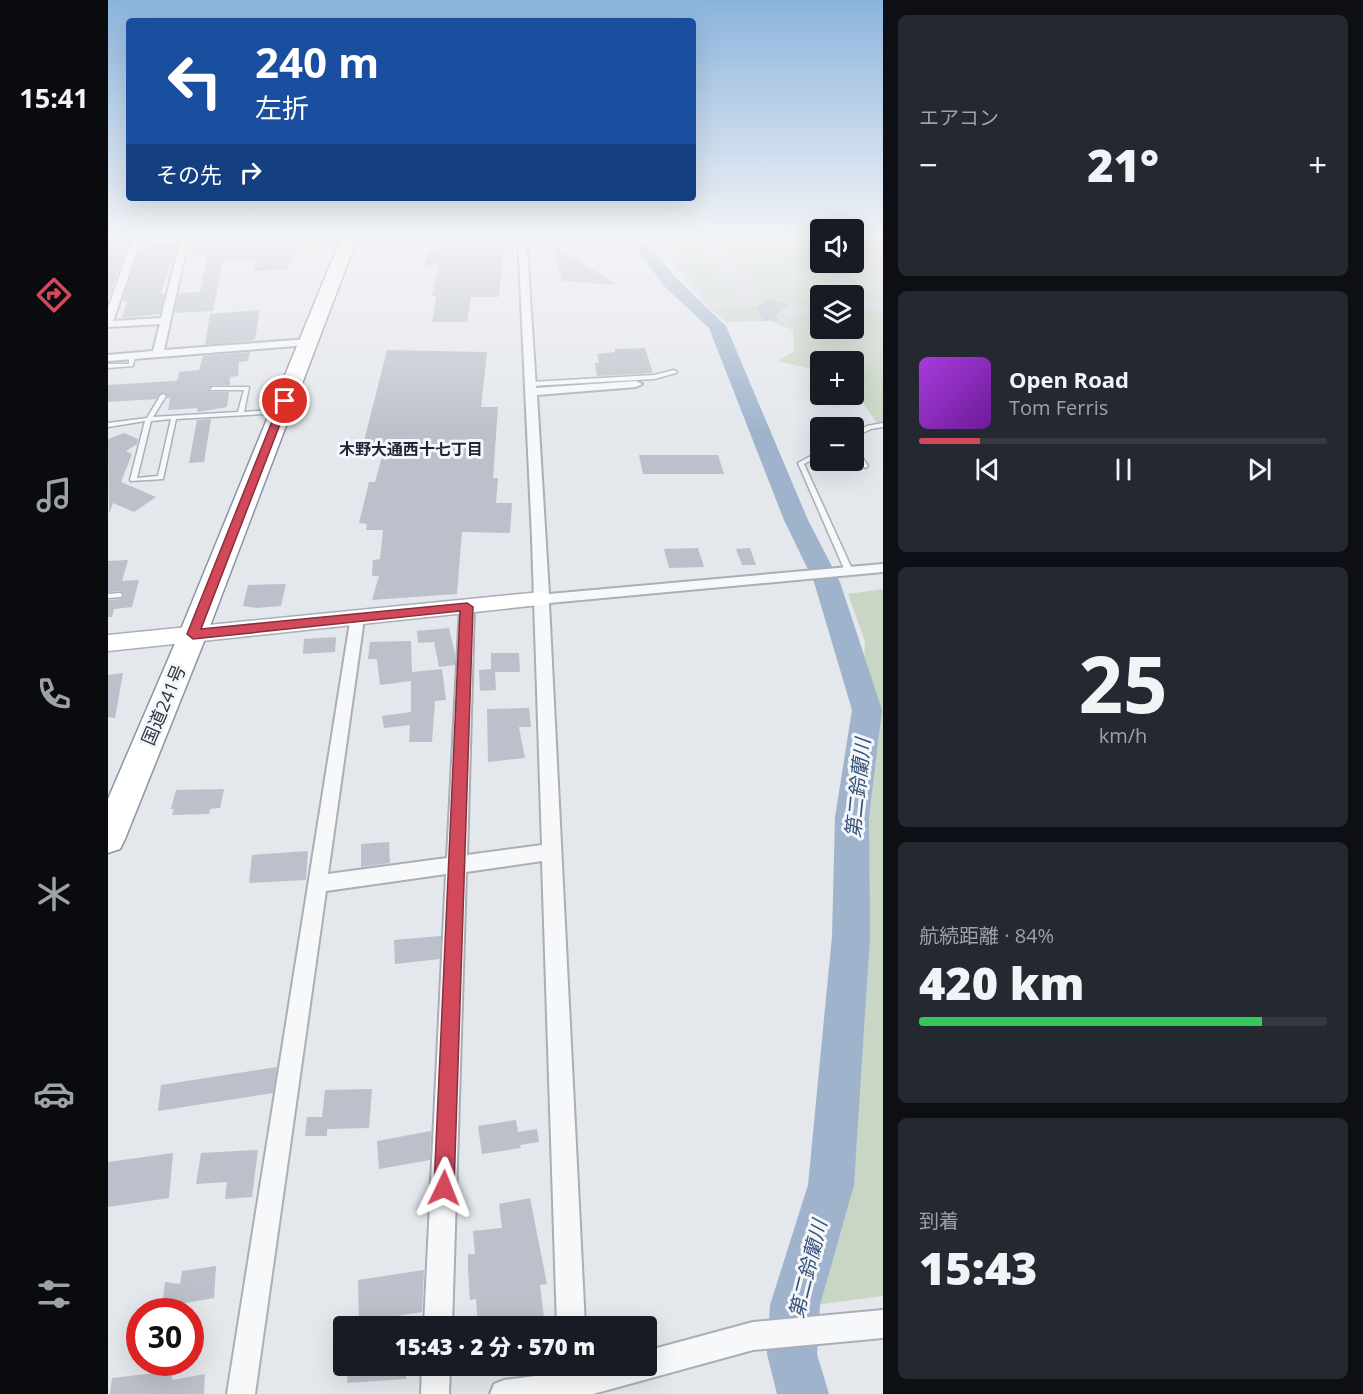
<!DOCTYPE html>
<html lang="ja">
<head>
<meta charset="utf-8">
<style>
	:root { --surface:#171b24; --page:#242831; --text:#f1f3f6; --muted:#9ea1a6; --line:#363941; --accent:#d1495b }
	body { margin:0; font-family:"Open Sans","Noto Sans JP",sans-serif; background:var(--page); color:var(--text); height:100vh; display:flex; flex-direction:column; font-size:22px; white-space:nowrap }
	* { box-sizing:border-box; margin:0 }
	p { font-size:20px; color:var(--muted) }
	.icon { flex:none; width:33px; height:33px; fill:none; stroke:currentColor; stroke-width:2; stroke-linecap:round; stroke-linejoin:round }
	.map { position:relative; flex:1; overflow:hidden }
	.side { display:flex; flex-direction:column; gap:15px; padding:15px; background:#0d0f14; width:480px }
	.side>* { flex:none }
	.hud { position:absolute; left:18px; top:18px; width:570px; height:183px; border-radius:6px; box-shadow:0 6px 24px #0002; background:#1a4fa0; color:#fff; overflow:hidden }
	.controls { position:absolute; left:702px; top:219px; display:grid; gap:12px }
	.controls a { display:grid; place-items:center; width:54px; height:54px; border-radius:6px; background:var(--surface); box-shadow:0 6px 24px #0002; font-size:30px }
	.speed { position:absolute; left:18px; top:1298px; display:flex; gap:12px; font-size:30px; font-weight:700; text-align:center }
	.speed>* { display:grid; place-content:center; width:78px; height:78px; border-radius:50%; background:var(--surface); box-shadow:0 6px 24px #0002; line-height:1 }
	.speed .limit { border:9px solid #d22; background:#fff; color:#111 }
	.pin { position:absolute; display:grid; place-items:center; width:51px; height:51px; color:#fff; margin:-26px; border:3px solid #fff; border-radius:50%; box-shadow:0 2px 6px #0007 }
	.me { position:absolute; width:66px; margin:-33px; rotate:2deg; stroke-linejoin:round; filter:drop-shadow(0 0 4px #0008) }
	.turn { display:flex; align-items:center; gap:21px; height:126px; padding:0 30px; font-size:27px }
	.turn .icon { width:78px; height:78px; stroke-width:2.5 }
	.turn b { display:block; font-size:42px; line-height:51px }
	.then { display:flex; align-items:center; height:57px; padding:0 30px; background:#0003; gap:12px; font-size:22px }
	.big { font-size:45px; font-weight:800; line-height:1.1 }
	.side .card { flex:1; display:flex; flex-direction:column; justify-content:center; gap:9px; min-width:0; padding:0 21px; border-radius:9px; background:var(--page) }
	.side .dial { align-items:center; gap:0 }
	.dial b { font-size:78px; line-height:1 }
	.song { display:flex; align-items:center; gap:18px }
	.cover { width:72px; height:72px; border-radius:9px; background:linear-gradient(135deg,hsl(280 70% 55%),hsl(280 70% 35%)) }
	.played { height:6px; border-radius:3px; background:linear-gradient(90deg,var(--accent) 15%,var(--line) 15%) }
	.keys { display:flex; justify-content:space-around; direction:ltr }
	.heat { display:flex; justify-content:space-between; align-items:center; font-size:33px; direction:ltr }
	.charge { height:9px; border-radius:4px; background:linear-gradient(90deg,#34c759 84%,var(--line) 0) }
	.trip { position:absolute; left:225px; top:1316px; width:324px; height:60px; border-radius:6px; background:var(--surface); box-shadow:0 6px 24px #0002; font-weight:800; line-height:60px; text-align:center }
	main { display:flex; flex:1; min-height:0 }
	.tab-bar { display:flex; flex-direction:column; width:108px; justify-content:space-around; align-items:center; background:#090b0e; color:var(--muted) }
	.tab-bar .icon { width:42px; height:42px }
	.tab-bar .current { color:var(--accent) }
	.tab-bar b { font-size:27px; color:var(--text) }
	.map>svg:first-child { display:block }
	.built { fill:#d2d6de }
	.green { fill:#c9d6c5 }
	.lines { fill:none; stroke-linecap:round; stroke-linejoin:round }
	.river { fill:#9fb4cc; fill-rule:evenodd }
	.building { fill:#bbc0ca }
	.lane-casing { stroke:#a9aeb7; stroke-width:3 }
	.street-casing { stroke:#a9aeb7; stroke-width:4 }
	.secondary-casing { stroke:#a9aeb7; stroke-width:3 }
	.highway-casing { stroke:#8b94a3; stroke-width:3 }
	.lane { fill:#f7f8fa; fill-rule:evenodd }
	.street { fill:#f7f8fa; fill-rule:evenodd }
	.secondary { fill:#fff; fill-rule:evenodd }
	.highway { fill:#fff; fill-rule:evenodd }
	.route { fill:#d1495b; stroke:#882f3b; stroke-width:1.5 }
	.labels { text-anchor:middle; stroke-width:6; stroke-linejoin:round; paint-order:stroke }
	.far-neighbourhood-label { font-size:16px; font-weight:bold; fill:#1d2536; stroke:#f4f6f9 }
	.street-label { font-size:18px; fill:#2b3445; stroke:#f4f6f9 }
	.water-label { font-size:20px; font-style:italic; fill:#34527a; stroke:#f4f6f9 }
</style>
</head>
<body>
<main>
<nav class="tab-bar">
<b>15:41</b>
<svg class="icon current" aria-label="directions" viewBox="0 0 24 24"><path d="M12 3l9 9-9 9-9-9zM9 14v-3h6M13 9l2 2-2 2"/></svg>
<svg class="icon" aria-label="music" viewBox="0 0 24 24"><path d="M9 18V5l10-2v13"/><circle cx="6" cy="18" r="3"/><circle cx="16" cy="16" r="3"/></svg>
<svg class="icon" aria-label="phone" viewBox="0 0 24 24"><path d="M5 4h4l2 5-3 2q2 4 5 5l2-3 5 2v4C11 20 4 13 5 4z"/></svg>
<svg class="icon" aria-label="climate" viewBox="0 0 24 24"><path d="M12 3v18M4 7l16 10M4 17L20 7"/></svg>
<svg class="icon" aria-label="car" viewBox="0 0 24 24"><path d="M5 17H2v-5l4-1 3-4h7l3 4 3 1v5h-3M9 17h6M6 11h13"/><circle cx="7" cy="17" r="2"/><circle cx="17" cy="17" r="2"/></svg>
<svg class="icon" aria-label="filters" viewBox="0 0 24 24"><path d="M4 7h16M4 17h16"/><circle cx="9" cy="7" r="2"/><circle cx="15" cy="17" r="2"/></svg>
</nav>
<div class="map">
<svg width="775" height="1394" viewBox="0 0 775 1394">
	<rect width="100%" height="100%" fill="#e4e7ec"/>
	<polygon class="built" points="542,236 712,236 712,262 746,262 746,236 775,236 775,310 746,312 746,296 712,296 712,314 679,316 646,306 602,309"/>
	<g class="green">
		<polygon points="581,236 634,301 605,303 555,238"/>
		<polygon points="746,236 758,236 775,249 775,301 746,303 746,296 712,296 712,305 695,306 654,296 615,246 712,239 712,262 746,262"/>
		<polygon points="646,306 679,316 712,314 712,328 746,328 746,312 775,310 775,422 768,422 746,390 746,362 712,362 712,371 670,361 686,351 685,330 662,321 618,322 602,309"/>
		<polygon points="775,589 775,1296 707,1305 736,1220 757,641 740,594"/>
	</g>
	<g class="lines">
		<polygon class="river" points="519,236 534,236 569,279 618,326 700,520 732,582 774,710 761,817 762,936 746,1185 712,1305 709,1354 721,1394 669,1394 659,1354 662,1305 700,1185 724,936 727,817 744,710 706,582 676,520 601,328 557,287"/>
	</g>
	<g class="building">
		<polygon points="89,236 199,236 178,270 147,271 147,259 115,261 105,311 66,313 71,293 92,292 100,253 84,254"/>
		<polygon points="323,236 397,236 391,297 363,297 359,322 324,322 328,296 324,296 331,265 316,265 320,251 328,251"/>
		<polygon points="16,243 15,246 20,246 0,298 0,244"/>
		<polygon points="69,243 53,294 57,294 52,314 14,318 19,301 15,302 16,297 34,245"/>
		<polygon points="445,246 510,285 454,281"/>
		<polygon points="661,298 682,304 667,315 670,321 655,321 648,308"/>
		<polygon points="152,310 147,339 144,341 97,345 102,314"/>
		<polygon points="537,348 545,373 489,376 487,363 491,363 489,354 507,352 507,349"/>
		<polygon points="279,350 379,352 373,407 390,407 385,478 390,478 388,503 404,503 402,533 354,532 349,594 264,600 271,576 264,576 265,560 272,559 275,530 258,530 259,524 251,523 261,482 267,482 275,453 253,453"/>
		<polygon points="142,352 140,361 131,362 130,376 122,377 122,385 105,385 100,389 103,392 121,392 119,407 90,412 89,408 60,410 62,398 59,398 56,392 48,399 0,402 0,385 66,381 70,380 71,372 91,370 95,356"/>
		<polygon points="103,419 96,462 81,463 89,420"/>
		<polygon points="16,433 30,439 29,444 18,451 24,454 13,482 48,497 26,512 5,503 1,514 0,439"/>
		<polygon points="531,455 610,455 616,474 535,474"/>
		<polygon points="590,548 596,567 561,568 556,549"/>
		<polygon points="642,548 648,565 634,565 628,549"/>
		<polygon points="20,560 14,581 31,580 24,607 6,609 4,617 0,617 0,600 13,599 16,596 13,591 0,592 0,561"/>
		<polygon points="178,584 173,606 148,608 135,606 140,585"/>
		<polygon points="341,628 347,654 347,665 331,667 326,642 310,643 309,631"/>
		<polygon points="228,637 227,652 195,654 196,639"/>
		<polygon points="303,641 304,672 334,669 338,700 327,701 324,742 301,742 302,725 276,728 274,716 303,712 303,681 272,685 269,659 260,659 262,642"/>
		<polygon points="383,653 411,653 412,672 387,672 388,690 372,691 371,670 383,669"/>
		<polygon points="15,673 7,718 0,717 0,675"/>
		<polygon points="421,708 423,727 411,727 417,758 380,762 379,709"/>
		<polygon points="116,789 112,808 102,809 101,814 64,815 66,809 63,809 68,790"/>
		<polygon points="281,842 282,863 253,867 253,844"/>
		<polygon points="200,851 198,880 141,883 144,855"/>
		<polygon points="333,936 332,959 287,964 286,940"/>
		<polygon points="169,1067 165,1093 50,1111 53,1085"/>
		<polygon points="264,1089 261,1128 219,1129 219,1136 197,1136 199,1117 214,1117 217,1090"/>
		<polygon points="408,1120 410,1132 429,1129 431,1142 412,1145 413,1148 374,1154 370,1126"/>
		<polygon points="323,1131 322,1160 271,1169 269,1141"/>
		<polygon points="150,1150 144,1197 117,1199 119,1182 88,1184 93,1153"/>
		<polygon points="65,1153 61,1198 0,1207 0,1162"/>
		<polygon points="422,1198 439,1284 432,1285 437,1326 370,1326 368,1299 362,1300 360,1271 360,1254 367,1254 365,1231 394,1228 391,1204"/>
		<polygon points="108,1266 106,1298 54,1307 57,1282 72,1284 74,1271"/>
		<polygon points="316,1270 314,1312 251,1322 250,1280"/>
		<polygon points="240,1365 298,1365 298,1379 239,1383"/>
		<polygon points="64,1371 64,1380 97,1374 96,1394 2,1394 4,1378"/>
	</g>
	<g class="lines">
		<g class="lane-casing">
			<g id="lane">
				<polygon points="641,236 645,236 651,242 647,243"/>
				<polygon points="24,354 27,356 25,366 0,368 0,364 21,364 21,356"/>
				<polygon points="566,370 569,372 568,373 546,379 423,386 420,384 423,382 546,375"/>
				<path d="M105 387H141L136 412 173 409 176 411 173 413 68 419 55 479 23 481 22 480 37 421 0 427V423L39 418 52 396 55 394 58 396 45 417 130 412 136 390H103L102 389ZM63 419 50 476 29 478 43 421Z"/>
				<polygon points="775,423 775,427 763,429 746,437 746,433 759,426"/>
				<path d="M746 447 748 448 760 466 759 467 757 468C751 464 745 454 746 447Z"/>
				<polygon points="712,451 712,455 696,464 745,571 741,573 737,571 690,463"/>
				<polygon points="10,593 13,593 14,595 13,597 0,598 0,594"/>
			</g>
		</g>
		<g class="street-casing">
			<g id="street">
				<path d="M0 236H81L56 350 200 339 205 342 200 345 0 361V355L45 351 52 324 0 327V308L24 240 0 242ZM73 237 53 318 5 321 33 240Z"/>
				<polygon points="410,236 418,236 428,388 528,381 534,384 528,387 429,395 441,594 775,564 775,572 441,603 477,1326 449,1326 434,861 358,872 344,1326 316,1326 338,874 218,891 147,1394 119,1394 243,616 253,616 256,619 220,874 339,858 352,607 359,602 366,607 359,855 434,845 424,538"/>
				<polygon points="775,1310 775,1338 645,1350 485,1394 382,1394 386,1384 396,1380 451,1373 451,1365 479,1365 479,1367 538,1365 538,1351 645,1322"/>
				<polygon points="314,1365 342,1365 341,1394 313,1394"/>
			</g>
		</g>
		<g class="secondary-casing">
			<polygon id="secondary" points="433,592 441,594 444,599 441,604 0,651 0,635"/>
		</g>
		<g class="highway-casing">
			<polygon id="highway" points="234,236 250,236 99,634 17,839 12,849 0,853 0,799 71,634"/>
		</g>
		<use href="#lane" class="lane"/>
		<use href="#street" class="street"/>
		<use href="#secondary" class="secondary"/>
		<use href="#highway" class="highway"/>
	</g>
	<linearGradient id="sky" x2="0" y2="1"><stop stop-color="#8bb4dd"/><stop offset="0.55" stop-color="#f3f4f6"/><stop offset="1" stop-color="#f3f4f6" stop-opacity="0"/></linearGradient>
	<rect width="775" height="431" fill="url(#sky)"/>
	<polygon class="route" points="173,399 181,401 93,629 359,603 365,607 346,1188 343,1195 336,1198 329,1195 326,1188 352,611 85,639 79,634"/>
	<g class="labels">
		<g class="far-neighbourhood-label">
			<text x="303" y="455">木野大通西十七丁目</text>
		</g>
		<g class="street-label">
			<text transform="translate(56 705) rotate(-67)" y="6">国道241号</text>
		</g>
		<g class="water-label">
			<text transform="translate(750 788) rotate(-84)" y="7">第二鈴蘭川</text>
			<text transform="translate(700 1269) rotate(-76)" y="7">第二鈴蘭川</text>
		</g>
	</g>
</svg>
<div class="controls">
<a><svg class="icon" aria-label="sound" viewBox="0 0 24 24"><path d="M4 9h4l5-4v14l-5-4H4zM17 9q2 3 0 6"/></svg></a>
<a><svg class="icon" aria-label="layers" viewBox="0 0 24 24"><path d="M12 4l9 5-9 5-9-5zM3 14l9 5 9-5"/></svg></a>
<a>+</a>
<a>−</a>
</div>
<div class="speed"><div class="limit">30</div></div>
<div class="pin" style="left:177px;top:401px;background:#d93025"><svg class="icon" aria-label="arrive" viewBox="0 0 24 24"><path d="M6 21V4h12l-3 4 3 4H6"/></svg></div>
<svg class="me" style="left:336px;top:1188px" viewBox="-20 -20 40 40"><path d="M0-17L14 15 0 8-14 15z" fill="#d1495b" stroke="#fff" stroke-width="4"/></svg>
<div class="trip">15:43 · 2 分 · 570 m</div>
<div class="hud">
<div class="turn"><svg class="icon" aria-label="left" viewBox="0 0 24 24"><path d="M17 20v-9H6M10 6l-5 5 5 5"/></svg><div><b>240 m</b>左折</div></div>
<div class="then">その先<svg class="icon" aria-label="right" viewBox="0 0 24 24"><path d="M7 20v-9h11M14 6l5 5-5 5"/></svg></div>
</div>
</div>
<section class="side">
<div class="card"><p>エアコン</p>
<div class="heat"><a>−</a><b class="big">21°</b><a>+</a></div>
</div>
<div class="card">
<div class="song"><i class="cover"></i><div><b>Open Road</b><p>Tom Ferris</p></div></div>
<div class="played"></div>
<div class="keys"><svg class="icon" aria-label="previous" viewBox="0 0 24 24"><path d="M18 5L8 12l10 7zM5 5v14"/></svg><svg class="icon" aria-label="pause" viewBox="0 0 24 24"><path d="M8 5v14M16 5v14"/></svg><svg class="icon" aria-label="next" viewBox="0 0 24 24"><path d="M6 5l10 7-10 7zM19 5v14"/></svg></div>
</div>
<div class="card dial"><b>25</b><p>km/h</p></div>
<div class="card"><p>航続距離 · 84%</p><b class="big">420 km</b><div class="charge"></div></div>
<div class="card"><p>到着</p><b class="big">15:43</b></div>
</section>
</main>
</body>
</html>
